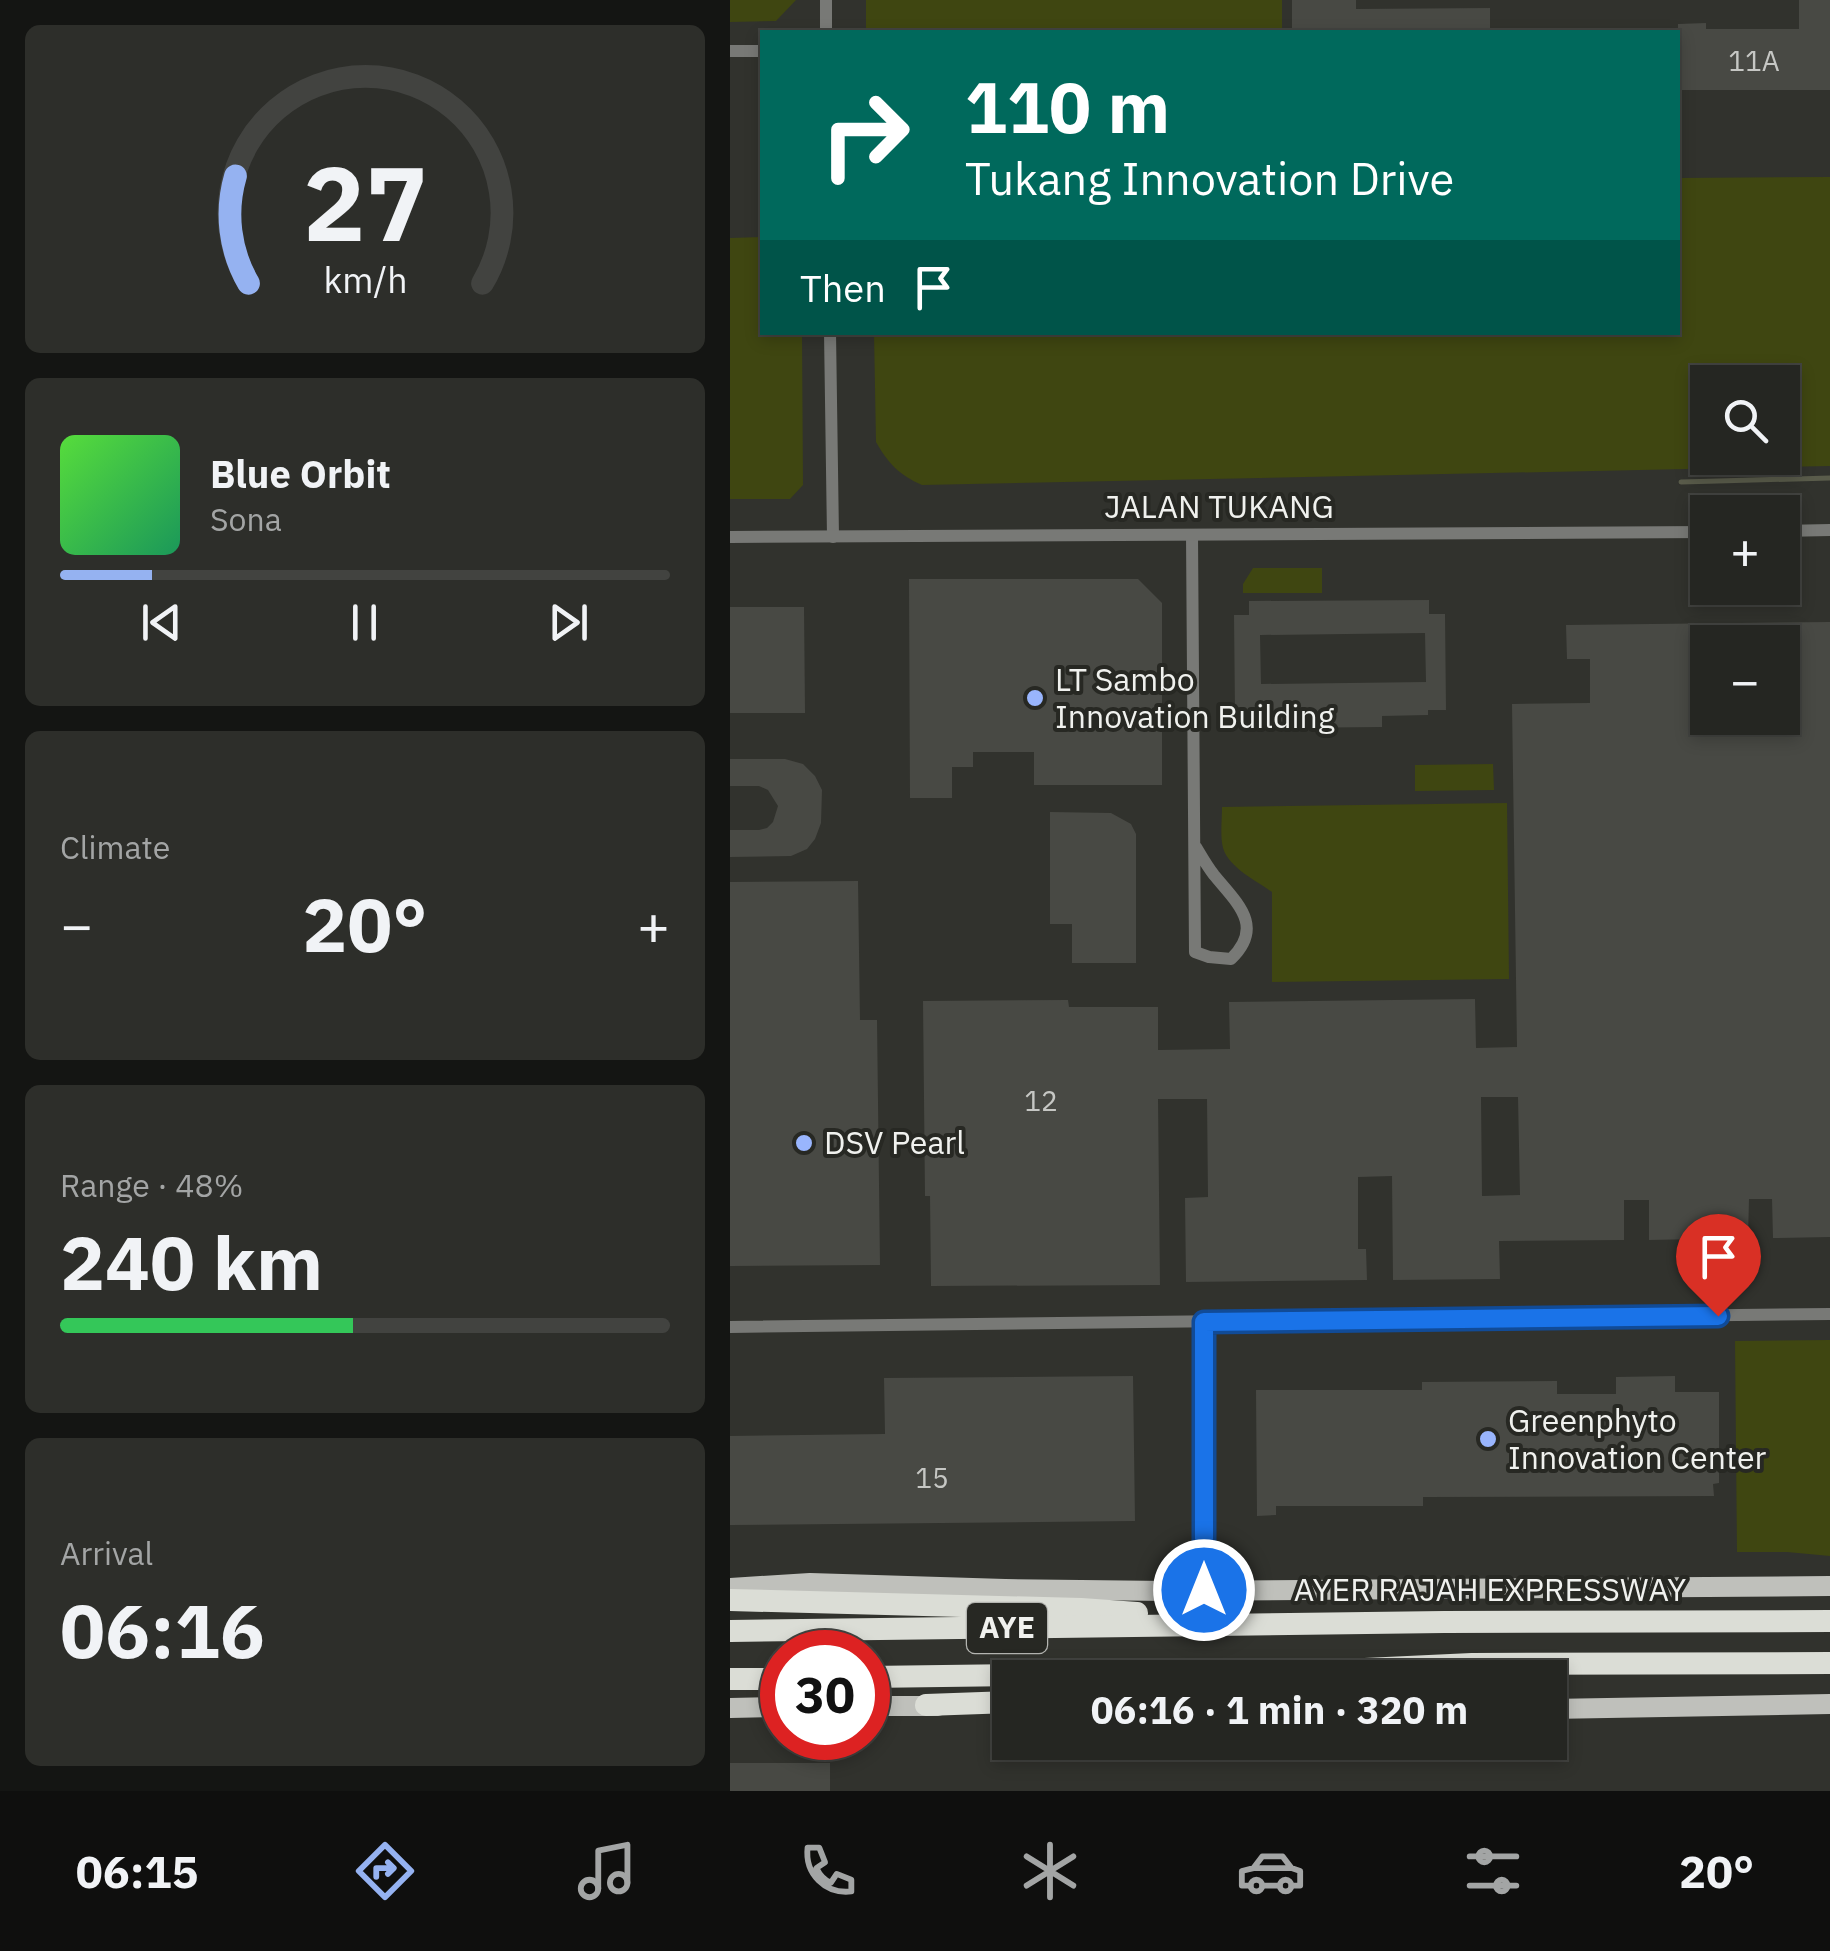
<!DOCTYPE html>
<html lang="en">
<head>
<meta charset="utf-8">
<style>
	:root { --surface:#252622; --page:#2d2e2a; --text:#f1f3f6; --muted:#a3a5a5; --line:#424340; --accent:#95b2f1 }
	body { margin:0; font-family:"IBM Plex Sans",sans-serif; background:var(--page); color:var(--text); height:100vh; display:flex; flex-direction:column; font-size:38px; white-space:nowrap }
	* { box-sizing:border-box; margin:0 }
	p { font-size:32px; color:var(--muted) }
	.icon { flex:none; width:55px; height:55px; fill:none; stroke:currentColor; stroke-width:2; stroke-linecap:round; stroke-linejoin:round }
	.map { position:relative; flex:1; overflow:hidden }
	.side { display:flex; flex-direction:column; gap:25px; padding:25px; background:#141513; width:730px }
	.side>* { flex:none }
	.hud { position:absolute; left:30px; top:30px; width:920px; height:305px; border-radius:0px; box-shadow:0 5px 15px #0003,0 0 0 2px var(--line); background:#00695c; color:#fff; overflow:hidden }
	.controls { position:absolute; left:960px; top:365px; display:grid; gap:20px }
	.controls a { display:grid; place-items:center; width:110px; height:110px; border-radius:0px; background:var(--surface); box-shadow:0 5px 15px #0003,0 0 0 2px var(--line); font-size:50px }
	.speed { position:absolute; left:30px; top:1630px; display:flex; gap:20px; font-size:50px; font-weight:700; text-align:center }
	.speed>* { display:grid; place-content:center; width:130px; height:130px; border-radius:50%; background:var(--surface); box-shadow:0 5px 15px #0003,0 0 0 2px var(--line); line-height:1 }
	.speed .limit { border:15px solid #d22; background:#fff; color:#111 }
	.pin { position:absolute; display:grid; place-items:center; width:85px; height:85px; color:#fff; margin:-102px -42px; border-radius:50% 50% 50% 0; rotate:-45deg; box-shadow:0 0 10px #0007 }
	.pin .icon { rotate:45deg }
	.me { position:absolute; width:110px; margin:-55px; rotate:0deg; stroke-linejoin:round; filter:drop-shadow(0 0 8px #0008) }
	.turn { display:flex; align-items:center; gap:35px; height:210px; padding:0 40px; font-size:45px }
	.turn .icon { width:130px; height:130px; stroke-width:2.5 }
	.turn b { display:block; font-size:70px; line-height:85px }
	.then { display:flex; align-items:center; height:95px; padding:0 40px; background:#0003; gap:20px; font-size:38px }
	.big { font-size:75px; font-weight:800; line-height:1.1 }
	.side .card { flex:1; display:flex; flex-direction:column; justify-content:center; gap:15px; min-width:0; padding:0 35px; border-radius:15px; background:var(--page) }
	.side .dial { align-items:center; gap:0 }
	.dial svg { height:260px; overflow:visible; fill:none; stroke:var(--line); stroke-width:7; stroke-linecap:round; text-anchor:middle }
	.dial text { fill:var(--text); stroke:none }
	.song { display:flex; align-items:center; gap:30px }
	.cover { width:120px; height:120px; border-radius:15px; background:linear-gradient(135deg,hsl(110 70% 55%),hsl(150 70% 35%)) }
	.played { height:10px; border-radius:5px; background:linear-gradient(90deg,var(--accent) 15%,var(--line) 15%) }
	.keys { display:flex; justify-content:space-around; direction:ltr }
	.heat { display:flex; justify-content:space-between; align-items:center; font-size:55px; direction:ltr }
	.charge { height:15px; border-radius:8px; background:linear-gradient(90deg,#34c759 48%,var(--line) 0) }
	.trip { position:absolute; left:262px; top:1660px; width:575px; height:100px; border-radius:0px; background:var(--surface); box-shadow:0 5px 15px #0003,0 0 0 2px var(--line); font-weight:800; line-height:100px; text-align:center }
	.menu { display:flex; height:160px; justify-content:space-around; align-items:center; background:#0f0f0e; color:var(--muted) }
	.menu .icon { width:70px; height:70px }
	.menu .current { color:var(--accent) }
	.menu b { font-size:45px; color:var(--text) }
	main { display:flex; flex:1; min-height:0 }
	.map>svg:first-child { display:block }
	.green { fill:#3f4611; fill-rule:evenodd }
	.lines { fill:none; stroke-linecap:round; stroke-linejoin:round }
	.stream { stroke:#5a5c4b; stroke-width:5 }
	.building { fill:#484944; fill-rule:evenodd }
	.minor { stroke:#787976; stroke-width:12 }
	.primary { stroke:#bfc0bb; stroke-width:20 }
	.motorway { stroke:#dbddd6; stroke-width:22 }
	.route-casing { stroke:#114b97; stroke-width:25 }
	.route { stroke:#1a73e8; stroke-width:18 }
	.poi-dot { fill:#99b5fd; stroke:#272823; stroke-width:4 }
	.labels { text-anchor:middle; stroke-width:8; stroke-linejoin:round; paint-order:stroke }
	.number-label { font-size:28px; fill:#c6c7c4 }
	.shield { fill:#272823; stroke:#b4b5b1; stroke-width:2.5 }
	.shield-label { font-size:30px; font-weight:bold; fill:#f0f1ee }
	.street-label { font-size:32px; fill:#f0f1ee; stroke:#272823 }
	.poi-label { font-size:32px; fill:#f0f1ee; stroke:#272823; text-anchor:start }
</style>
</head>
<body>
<main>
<section class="side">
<div class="card dial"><svg viewBox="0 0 100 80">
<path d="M14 69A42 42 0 1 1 86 69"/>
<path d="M14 69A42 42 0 0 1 10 36" stroke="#95b2f1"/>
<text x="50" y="56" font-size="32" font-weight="700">27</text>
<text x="50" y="72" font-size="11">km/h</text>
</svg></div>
<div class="card">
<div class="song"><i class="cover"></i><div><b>Blue Orbit</b><p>Sona</p></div></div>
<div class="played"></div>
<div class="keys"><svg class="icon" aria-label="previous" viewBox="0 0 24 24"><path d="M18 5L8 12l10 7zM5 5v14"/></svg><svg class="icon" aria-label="pause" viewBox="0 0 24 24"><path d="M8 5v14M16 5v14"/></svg><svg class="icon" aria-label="next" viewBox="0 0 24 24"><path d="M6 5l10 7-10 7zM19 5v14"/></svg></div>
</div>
<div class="card"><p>Climate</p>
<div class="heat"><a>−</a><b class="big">20°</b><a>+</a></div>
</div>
<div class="card"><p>Range · 48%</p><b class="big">240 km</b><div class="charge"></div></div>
<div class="card"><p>Arrival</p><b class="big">06:16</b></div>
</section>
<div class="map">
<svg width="1100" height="1791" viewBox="0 0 1100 1791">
	<rect width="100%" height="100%" fill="#31322d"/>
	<g class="green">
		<polygon points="0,0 66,0 46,21 0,22"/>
		<rect x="136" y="0" width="416" height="32"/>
		<path d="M1100 177V466L192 485C169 475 158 463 146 442L144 333 948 332V178ZM1052 382V458H978V382Z"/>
		<polygon points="32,237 32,332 72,333 73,485 60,499 0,499 0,238"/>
		<polygon points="523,568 592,568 592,593 513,593 513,584"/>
		<polygon points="763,764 764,790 685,791 685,765"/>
		<path d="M777 803 779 979 542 982V892C527 881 499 868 493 848 490 836 492 820 492 807Z"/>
		<polygon points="1100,1340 1100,1556 1057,1552 1007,1552 1005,1341"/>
	</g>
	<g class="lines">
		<polyline class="stream" points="951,482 1100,478"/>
	</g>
	<g class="building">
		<polygon points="562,0 626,0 626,9 760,8 760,32 562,32"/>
		<polygon points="1069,0 1100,0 1100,90 948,90 948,24 976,23 976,29 1069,29"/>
		<polygon points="179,579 408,579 432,603 432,785 304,785 304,752 243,752 243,767 222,767 222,798 180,798"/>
		<path d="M699 600V614H715L716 710H698V715L652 716V727L548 728V716H525L523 712H505L504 615H519V601ZM695 633 696 682 531 684 530 635Z"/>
		<polygon points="0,607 74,607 75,713 0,713"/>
		<path d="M1100 622V1237L1043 1238 1042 1199H1019L1018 1238 919 1240V1200H894V1240L769 1241 770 1279 663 1280 662 1176 628 1177V1249H636L637 1280 456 1282 455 1198 478 1197 477 1099H428L430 1285 201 1286 200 1196H195L193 1001 338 1000 339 1007H428V1050L500 1049 499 1002 745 999 746 1048 787 1047 782 704 860 703V659H837L836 625ZM978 642H1052V718H978ZM751 1097H788L790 1195 752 1196Z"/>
		<polygon points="0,759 55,759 73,764 85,776 92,790 91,823 85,839 77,849 61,856 0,857 0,830 29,830 37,828 43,822 48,806 38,790 29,786 0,786"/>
		<polygon points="320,812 381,813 401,824 406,834 406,963 342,963 342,924 320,924"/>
		<polygon points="128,881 130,1020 147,1020 150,1265 0,1266 0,882"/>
		<polygon points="403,1376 405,1521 0,1525 0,1436 155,1434 154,1378"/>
		<polygon points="945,1376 945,1392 989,1392 989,1483 983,1484 984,1496 693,1497 693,1506 546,1506 546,1515 527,1516 526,1390 692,1390 692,1382 827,1381 827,1394 886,1394 886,1377"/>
		<rect x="0" y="1763" width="100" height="28"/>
	</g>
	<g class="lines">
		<g class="minor">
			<polyline points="96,0 96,32"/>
			<polyline points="0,51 32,51"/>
			<polyline points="100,332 103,537"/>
			<polyline points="1052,531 1100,530"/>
			<path d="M462 535 465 952 479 957 501 959C535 926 507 903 484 875 477 866 472 857 466 847"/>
			<polyline points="0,537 978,532"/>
			<polyline points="474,1322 474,1590"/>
			<polyline points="0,1327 1100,1314"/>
		</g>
		<g class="primary">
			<polyline points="0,1588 80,1583 275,1589 437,1591 1100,1586"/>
			<polyline points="138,1706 208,1706"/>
			<polyline points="0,1708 52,1707"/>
			<polyline points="820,1709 1100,1704"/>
		</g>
		<g class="motorway">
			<polyline points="0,1600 351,1609 407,1613"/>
			<polyline points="0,1631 714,1622 1100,1621"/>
			<polyline points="138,1677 592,1671 742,1664 1100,1663"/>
			<polyline points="0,1679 52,1679"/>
			<polyline points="196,1705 280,1702"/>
		</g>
	</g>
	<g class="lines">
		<g class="route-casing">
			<polyline id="route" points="474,1590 474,1322 988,1316"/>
		</g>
		<use href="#route" class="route"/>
	</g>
	<g class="poi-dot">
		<circle cx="305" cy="698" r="10"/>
		<circle cx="74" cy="1143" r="10"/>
		<circle cx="758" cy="1439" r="10"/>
	</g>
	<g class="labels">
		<g class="number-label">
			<text x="1024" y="71">11A</text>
			<text x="311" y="1111">12</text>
			<text x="202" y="1488">15</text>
		</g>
		<rect class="shield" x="237" y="1603" width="80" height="50" rx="8"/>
		<g class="shield-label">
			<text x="277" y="1638">AYE</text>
		</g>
		<g class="street-label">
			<text x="489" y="518">JALAN TUKANG</text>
			<text x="760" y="1601">AYER RAJAH EXPRESSWAY</text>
		</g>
		<g class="poi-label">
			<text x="325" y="691">LT Sambo<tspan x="325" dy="37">Innovation Building</tspan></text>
			<text x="94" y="1154">DSV Pearl</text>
			<text x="778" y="1432">Greenphyto<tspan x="778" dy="37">Innovation Center</tspan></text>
		</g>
	</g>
</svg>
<div class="controls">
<a><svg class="icon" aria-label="search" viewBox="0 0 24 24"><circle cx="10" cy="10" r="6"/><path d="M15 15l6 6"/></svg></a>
<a>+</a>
<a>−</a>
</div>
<div class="speed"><div class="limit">30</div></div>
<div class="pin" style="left:988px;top:1316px;background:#d93025"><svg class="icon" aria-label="arrive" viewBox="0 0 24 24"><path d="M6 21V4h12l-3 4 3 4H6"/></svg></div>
<svg class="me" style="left:474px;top:1590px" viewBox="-20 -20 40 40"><circle r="17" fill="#1a73e8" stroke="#fff" stroke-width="3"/><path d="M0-11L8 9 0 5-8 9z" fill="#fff"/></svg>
<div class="trip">06:16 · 1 min · 320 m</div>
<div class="hud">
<div class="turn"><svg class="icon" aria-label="right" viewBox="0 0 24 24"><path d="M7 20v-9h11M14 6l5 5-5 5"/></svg><div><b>110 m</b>Tukang Innovation Drive</div></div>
<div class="then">Then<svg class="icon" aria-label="arrive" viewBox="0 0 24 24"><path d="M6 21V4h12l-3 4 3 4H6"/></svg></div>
</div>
</div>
</main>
<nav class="menu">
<b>06:15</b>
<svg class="icon current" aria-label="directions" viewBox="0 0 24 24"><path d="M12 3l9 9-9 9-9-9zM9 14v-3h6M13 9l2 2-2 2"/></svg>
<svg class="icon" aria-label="music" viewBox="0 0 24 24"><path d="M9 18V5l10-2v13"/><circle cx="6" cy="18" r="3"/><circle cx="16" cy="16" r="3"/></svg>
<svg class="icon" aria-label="phone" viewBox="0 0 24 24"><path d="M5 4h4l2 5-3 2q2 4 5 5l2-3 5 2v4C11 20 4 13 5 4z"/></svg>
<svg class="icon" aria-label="climate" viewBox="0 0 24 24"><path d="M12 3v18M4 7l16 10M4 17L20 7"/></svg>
<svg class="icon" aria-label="car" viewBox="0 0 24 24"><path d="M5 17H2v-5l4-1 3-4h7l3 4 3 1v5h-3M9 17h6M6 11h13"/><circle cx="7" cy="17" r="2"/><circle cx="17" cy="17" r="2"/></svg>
<svg class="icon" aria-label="filters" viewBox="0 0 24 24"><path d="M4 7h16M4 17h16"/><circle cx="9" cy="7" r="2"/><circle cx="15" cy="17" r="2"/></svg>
<b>20°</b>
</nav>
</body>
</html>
